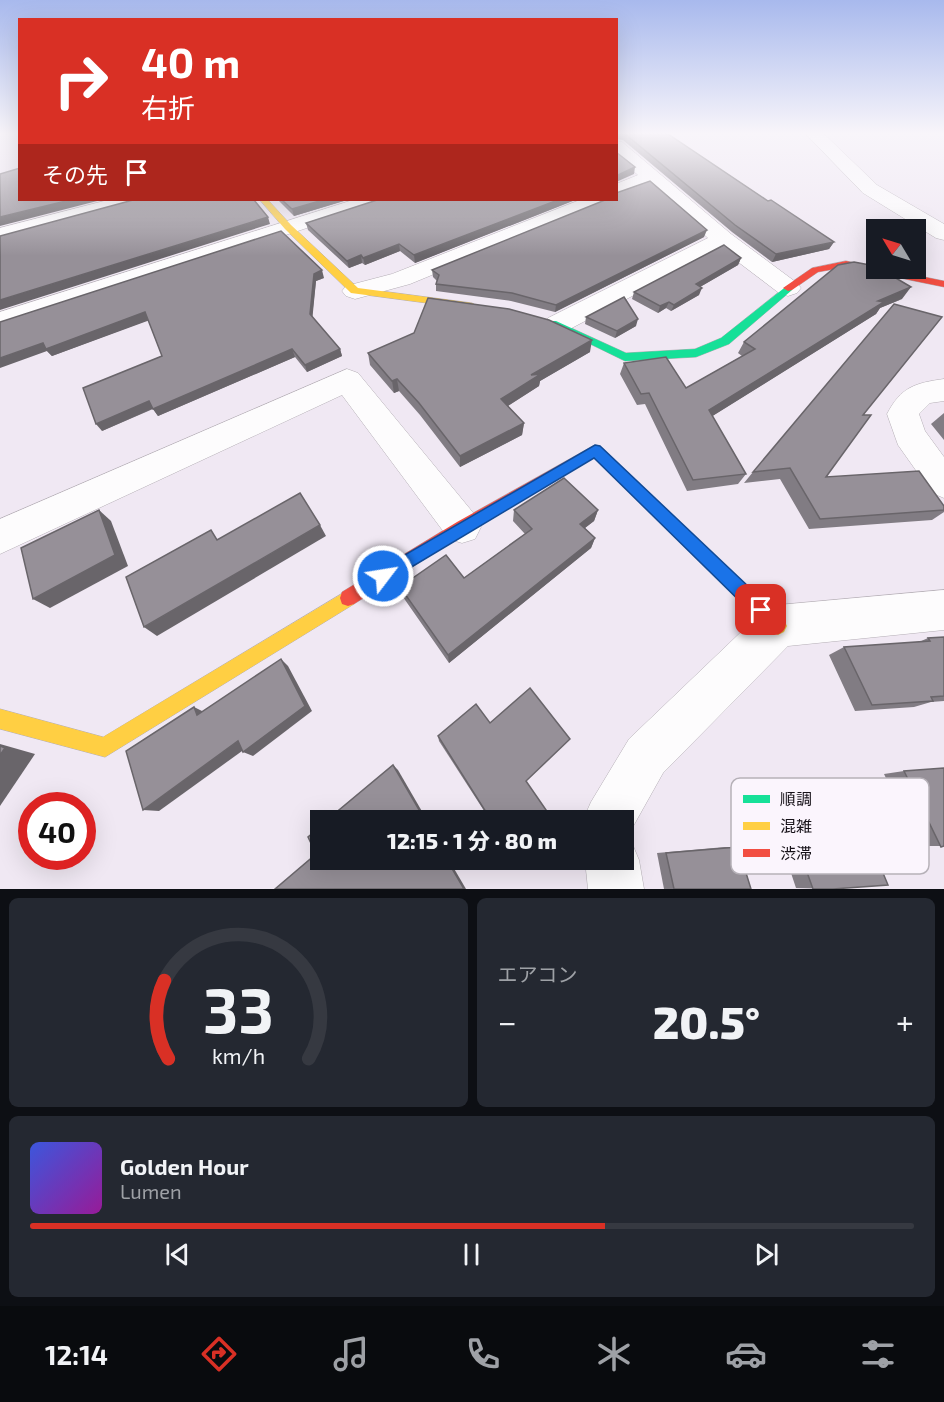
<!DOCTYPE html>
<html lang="ja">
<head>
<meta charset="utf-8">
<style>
	:root { --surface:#171b24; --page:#242831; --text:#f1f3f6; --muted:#9ea1a6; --line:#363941; --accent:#d93025 }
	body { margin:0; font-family:"Exo 2","Noto Sans JP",sans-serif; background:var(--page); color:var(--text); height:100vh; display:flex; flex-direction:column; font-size:22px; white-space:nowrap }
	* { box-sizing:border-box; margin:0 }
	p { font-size:20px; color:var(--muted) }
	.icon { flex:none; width:33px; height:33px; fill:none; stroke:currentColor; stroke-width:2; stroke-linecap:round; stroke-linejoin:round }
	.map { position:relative; height:889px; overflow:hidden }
	.side { display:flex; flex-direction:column; gap:9px; padding:9px; background:#0d0f14; flex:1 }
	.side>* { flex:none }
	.hud { position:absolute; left:18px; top:18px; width:600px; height:183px; border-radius:0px; box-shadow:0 6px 24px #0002; background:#d93025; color:#fff; overflow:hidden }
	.needle { width:39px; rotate:308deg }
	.fabs { position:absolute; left:866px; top:219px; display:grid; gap:12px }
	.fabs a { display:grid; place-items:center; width:60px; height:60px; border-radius:0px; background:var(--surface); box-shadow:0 6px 24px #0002; font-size:30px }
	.speed { position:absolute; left:18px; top:792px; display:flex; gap:12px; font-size:30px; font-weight:700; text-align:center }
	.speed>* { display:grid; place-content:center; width:78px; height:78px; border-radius:50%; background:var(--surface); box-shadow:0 6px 24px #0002; line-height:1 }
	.speed .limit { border:9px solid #d22; background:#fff; color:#111 }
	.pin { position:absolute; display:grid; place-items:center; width:51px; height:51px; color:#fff; margin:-26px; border-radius:12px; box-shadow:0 3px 9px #0006 }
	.me { position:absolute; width:66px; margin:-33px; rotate:59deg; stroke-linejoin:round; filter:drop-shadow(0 0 4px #0008) }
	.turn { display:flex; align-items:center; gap:21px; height:126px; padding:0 24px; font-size:27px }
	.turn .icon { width:78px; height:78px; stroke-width:2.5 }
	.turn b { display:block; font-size:42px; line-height:51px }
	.then { display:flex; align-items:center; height:57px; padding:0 24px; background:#0003; gap:12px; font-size:22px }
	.big { font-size:45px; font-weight:800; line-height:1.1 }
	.side .widget { flex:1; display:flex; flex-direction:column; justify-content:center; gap:9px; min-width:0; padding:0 21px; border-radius:9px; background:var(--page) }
	.side .dial { align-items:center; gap:0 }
	.dial svg { height:156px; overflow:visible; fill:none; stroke:var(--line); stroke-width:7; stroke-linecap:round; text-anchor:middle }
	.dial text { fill:var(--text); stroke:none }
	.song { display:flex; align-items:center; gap:18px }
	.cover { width:72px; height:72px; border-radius:9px; background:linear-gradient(135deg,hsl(230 70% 55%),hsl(300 70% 35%)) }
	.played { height:6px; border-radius:3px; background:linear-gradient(90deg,var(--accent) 65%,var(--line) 65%) }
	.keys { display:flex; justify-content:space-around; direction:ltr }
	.heat { display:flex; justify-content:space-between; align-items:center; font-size:33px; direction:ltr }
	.side .tiles { flex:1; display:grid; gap:9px; grid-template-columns:1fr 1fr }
	.widget:last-child { grid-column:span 2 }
	.trip { position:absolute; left:310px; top:810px; width:324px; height:60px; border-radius:0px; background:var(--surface); box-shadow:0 6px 24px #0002; font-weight:800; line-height:60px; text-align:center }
	.menu { display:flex; height:96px; justify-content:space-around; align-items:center; background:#090b0e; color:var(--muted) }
	.menu .icon { width:42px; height:42px }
	.menu .active { color:var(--accent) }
	.menu b { font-size:27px; color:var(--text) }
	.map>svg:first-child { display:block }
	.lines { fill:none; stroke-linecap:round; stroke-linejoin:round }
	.street-casing { stroke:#b4aeb5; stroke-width:1 }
	.fast-casing { stroke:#b4aeb5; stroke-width:1 }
	.slow-casing { stroke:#b4aeb5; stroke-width:1 }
	.jam-casing { stroke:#b4aeb5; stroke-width:1 }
	.street { fill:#fdfcfd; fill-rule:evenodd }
	.fast { fill:#16e098; fill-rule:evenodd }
	.slow { fill:#ffcf43; fill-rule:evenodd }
	.jam { fill:#f24e42; fill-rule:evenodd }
	.wall { fill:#817c83 }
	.shaded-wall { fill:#69656a }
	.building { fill:#969098; stroke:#69656a; stroke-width:1.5 }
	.route { fill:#1a73e8; stroke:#114b97; stroke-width:1.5 }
	.key { fill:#fbf5fd; stroke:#b6b1b8; stroke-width:1.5 }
	.key-label { font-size:16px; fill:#161118 }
</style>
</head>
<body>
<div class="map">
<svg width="944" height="889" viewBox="0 0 944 889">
	<rect width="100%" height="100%" fill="#f0e8f3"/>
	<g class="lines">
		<g class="street-casing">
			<g id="street">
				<polygon points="804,132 822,132 877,185 944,224 944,240 936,238 863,193"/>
				<polygon points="616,141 622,142 731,234 797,283 801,288 797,293 788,296 779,293 721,249 568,330 558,333 548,330 545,324 548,318 708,238 649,185 616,198 616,184 638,175 616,156"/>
				<polygon points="108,200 140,200 137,204 0,242 0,228"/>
				<polygon points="353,200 382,200 379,204 0,330 0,312"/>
				<polygon points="580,200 607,200 604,204 410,284 355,299 346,296 342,291 346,286 392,274"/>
				<polygon points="347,369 358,373 475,515 481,527 475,539 462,543 449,539 342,395 0,554 0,519"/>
				<path d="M944 379V401L930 403 919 414 925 431 944 457V498L932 493 898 445 887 414C901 387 915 383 944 379Z"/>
				<polygon points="944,590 944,630 788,646 663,773 626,839 631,841 639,860 644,889 588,889 585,860 624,860 624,820 583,820 591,802 629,739 763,611 778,605"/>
			</g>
		</g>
		<g class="fast-casing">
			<polygon id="fast" points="788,285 792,286 792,290 729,344 696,357 625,361 547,323 548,321 556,321 626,353 695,349 721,338"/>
		</g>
		<g class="slow-casing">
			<g id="slow">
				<polygon points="260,200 268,200 291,225 358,288 472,303 477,306 472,309 351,293 285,229"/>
				<polygon points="718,561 724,564 784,620 787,626 784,632 778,635 772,632 712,574 710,569 712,564"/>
				<polygon points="348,590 354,592 356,598 354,604 105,757 0,729 0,709 103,737"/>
			</g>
		</g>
		<g class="jam-casing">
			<g id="jam">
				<polygon points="846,261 944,281 944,287 846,267 818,272 792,290 788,291 783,288 812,268"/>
				<polygon points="595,445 600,446 724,564 726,569 724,574 718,577 712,574 594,457 467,532 354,604 348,606 342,604 340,598 342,592 457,522"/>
			</g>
		</g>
		<use href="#street" class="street"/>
		<use href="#fast" class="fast"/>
		<use href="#slow" class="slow"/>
		<use href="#jam" class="jam"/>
	</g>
	<g class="wall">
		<polygon points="616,132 665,132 768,201 834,242 829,249 772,262 732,232 623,140 616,139"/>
		<polygon points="278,200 347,200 294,216"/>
		<polygon points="377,200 575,200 415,263 400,251 365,265 362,263 349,268 308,230 306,223"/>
		<polygon points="704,237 555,312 511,301 436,291 436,284 437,281 433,277 432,270"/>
		<polygon points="741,258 738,265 700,287 699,295 671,311 666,308 658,313 632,299 634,292"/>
		<polygon points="324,278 316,281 312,317 340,349 342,356 307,372 295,357 158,416 153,409 102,431 162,356 148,320 52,356 47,351 0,322"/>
		<polygon points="902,299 880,308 876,314 712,416 746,474 738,484 687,491 645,404 637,405 620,374 624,363 686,388 742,356 738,353 744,342"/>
		<polygon points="586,317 636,326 615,338 585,324"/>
		<polygon points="590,352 540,381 539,386 508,406 524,423 522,435 460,467 420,415 399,391 394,393 370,365 368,353"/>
		<polygon points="944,413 944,440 931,424"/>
		<polygon points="863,415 826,477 944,506 944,512 932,520 809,529 780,479 744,483 753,472"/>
		<polygon points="514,510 598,510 594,521 585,528 595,538 591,548 449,663 403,597 400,587 464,578 525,534 513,521"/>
		<polygon points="944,637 944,701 931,702 914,707 855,711 829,655 844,647 919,642 928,638"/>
		<polygon points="438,736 526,782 553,820 490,820 439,741"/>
		<polygon points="904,771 944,846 918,846 884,774"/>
		<polygon points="784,808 833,889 796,888 770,810"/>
		<polygon points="725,847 738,847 751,889 664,889 657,853"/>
	</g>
	<g class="shaded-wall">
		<polygon points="635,167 634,174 616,182 616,176"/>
		<polygon points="70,200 101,200 0,226 0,217"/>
		<polygon points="323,200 347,200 294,216 292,209"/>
		<polygon points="558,200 575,200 415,263 414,255"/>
		<polygon points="268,217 270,224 0,310 0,300"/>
		<polygon points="707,230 704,237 555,312 556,305"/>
		<polygon points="834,242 829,249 772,262 776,254"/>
		<polygon points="399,244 400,251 365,265 363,258"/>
		<polygon points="361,255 362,263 349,268 347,261"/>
		<polygon points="741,258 738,265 693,291 696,284"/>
		<polygon points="322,270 324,278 316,281 312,322 310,314 314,274"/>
		<polygon points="911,287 902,299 880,308 876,314 703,422 709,410 878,301"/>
		<polygon points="702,288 699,295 671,311 674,305"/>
		<polygon points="669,302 666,308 658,313 660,306"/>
		<polygon points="145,312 150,320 52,356 47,351 0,368 0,358 43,343"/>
		<polygon points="638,319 636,326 615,338 617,331"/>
		<polygon points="592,340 590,352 540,381 539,386 500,411 501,399 531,375"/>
		<polygon points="292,349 295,357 158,416 153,409"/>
		<polygon points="340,349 342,356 307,372 305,365"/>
		<polygon points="397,379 399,391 394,393 392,381"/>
		<polygon points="149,401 154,408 102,431 96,424"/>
		<polygon points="524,423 522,435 460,467 460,456"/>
		<polygon points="99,510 111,521 128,566 50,608 33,599"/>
		<polygon points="598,510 594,521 577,534 580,524"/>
		<polygon points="320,525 326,536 157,636 144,627"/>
		<polygon points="595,538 591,548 449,663 448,655"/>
		<polygon points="281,659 288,666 312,711 253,756 243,752"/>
		<polygon points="194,707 206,713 197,715"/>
		<polygon points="238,741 249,746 159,811 143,810"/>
		<polygon points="0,744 35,754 0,806"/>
		<polygon points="393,765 398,770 427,820 425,820"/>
		<polygon points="447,860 449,860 466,889 464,889"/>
	</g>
	<g class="building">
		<polygon points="616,132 665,132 768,201 771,200 834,242 776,254 735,225 625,134 618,132 616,133"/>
		<polygon points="616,152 635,167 616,176"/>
		<polygon points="20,168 20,200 70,200 0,217 0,174"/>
		<polygon points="650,181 707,230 556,305 512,293 436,284 439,275 432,270 605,200 616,200 616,193"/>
		<polygon points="133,200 254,200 268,217 0,300 0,236"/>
		<polygon points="282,200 323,200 292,209"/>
		<polygon points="377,200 558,200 414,255 399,244 363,258 361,255 347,261 306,223"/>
		<polygon points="281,231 322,270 314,274 310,314 340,349 305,365 292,349 153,409 149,401 96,424 83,388 162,356 145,312 46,349 43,343 0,358 0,322"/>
		<polygon points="724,245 741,258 696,284 702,288 674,305 669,302 660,306 634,292"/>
		<polygon points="854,262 875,266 876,268 879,268 911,287 878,301 884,302 709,410 746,474 693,480 649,393 641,394 624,363 666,357 686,388 755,349 744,342 838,265"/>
		<polygon points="624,297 638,319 617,331 586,317"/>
		<polygon points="428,298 509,309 549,320 592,340 531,375 541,374 501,399 524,423 460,456 419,403 397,379 392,381 368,353 414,333"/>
		<polygon points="894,304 942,317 863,415 871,415 826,477 919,471 944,506 944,510 820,519 790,468 753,472"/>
		<polygon points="564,478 598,510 580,524 595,538 448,655 400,587 446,555 464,578 532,529 514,510"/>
		<polygon points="300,493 320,525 144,627 126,577 211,530 217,540"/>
		<polygon points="99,510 115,555 33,599 21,548"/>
		<polygon points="944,637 944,696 931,697 933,701 872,705 844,647 930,641 928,638"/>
		<polygon points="281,659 305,706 243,752 238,741 143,810 126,751 194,707 197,715"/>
		<polygon points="530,688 570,739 526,781 553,820 491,820 438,736 476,704 490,723"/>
		<polygon points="0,746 5,748 0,755"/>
		<polygon points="393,765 425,820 327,820"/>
		<polygon points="944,768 944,846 941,847 904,771"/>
		<polygon points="854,803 888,885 833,889 813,889 784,808"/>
		<polygon points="321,826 321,860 447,860 464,889 275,889 316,854 308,837"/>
		<polygon points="738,847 751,889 674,889 666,853"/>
	</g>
	<linearGradient id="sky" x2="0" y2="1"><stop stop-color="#a8b9ed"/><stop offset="0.52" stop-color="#f8f5fa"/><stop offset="1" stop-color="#f8f5fa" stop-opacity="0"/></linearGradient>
	<rect width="944" height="256" fill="url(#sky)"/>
	<polygon class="route" points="595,445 600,446 767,604 770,610 767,616 761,618 755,616 594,458 388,581 383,584 377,581 374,576 377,571"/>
	<rect x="731" y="778" width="198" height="96" rx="9" class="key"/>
	<rect x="743" y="795" width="27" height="8" fill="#16e098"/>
	<rect x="743" y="822" width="27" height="8" fill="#ffcf43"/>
	<rect x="743" y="849" width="27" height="8" fill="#f24e42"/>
	<g class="key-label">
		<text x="780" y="805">順調</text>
		<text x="780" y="832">混雑</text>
		<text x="780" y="859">渋滞</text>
	</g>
</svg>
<div class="fabs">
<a><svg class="needle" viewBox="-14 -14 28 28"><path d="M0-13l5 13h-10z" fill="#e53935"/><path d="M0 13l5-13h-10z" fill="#9ea1a6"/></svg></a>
</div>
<div class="speed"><div class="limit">40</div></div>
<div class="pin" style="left:761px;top:610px;background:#d93025"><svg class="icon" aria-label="arrive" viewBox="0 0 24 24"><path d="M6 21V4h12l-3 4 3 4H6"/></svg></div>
<svg class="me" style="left:383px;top:576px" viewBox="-20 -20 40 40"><circle r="17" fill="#1a73e8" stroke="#fff" stroke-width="3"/><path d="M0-11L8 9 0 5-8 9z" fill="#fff"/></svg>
<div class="trip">12:15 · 1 分 · 80 m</div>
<div class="hud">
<div class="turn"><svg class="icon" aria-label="right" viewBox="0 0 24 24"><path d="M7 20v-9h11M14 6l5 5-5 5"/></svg><div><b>40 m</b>右折</div></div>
<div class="then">その先<svg class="icon" aria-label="arrive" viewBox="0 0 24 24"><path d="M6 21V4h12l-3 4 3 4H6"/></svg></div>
</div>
</div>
<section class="side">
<div class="tiles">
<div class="widget dial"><svg viewBox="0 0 100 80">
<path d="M14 69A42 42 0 1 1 86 69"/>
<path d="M14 69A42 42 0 0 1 12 29" stroke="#d93025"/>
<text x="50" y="56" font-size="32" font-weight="700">33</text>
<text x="50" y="72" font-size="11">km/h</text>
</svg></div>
<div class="widget"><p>エアコン</p>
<div class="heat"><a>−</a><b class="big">20.5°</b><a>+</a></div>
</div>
<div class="widget">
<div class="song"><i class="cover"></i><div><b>Golden Hour</b><p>Lumen</p></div></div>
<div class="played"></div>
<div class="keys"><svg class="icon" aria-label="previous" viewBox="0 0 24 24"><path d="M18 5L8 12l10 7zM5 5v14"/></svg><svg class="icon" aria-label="pause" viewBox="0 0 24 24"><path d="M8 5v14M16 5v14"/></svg><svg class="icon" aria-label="next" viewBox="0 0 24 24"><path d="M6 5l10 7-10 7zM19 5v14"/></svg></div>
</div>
</div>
</section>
<nav class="menu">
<b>12:14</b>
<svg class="icon active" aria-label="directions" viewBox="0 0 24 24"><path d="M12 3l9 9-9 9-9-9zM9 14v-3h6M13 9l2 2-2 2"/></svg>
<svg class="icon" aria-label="music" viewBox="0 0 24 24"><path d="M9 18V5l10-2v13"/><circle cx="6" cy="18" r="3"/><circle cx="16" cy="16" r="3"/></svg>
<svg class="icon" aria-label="phone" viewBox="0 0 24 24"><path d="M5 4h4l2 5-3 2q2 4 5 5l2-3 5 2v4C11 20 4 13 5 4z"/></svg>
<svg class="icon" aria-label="climate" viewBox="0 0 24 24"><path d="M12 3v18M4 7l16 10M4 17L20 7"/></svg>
<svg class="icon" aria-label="car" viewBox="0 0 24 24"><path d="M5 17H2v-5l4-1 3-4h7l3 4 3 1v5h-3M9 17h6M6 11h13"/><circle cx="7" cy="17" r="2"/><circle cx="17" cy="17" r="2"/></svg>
<svg class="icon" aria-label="filters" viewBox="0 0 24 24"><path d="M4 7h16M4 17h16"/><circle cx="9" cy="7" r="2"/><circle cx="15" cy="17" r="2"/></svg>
</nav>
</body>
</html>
